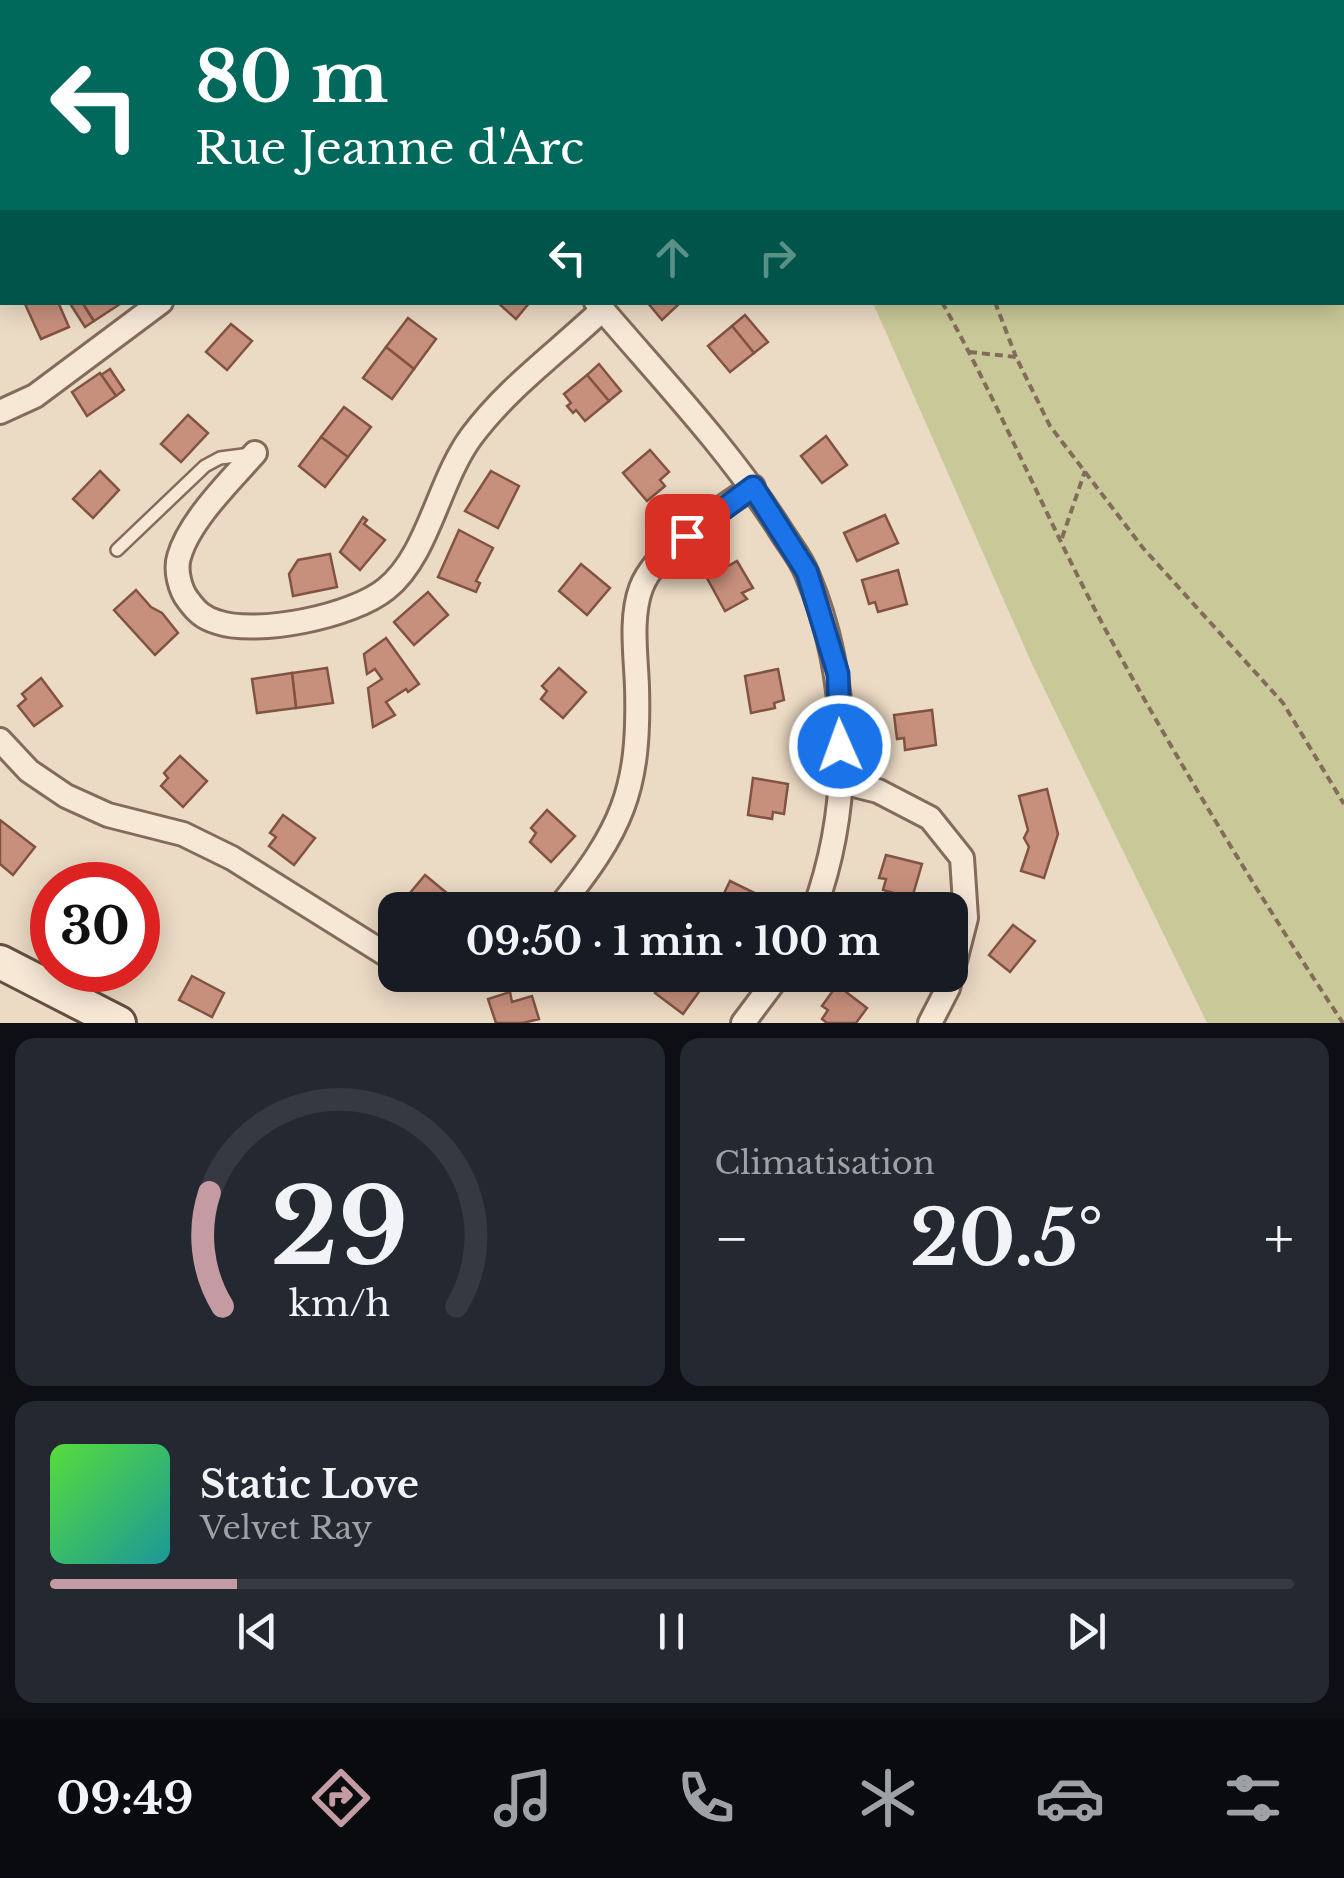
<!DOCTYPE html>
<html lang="fr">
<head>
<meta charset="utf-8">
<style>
	:root { --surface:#171b24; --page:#242831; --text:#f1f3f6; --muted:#9ea1a6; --line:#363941; --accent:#c59ba3 }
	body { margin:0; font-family:"Libre Baskerville",serif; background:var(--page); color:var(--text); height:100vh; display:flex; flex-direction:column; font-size:38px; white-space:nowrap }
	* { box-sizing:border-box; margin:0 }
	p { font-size:32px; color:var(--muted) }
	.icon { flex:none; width:55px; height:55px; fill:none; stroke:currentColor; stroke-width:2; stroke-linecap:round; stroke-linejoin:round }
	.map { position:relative; height:1023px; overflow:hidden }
	.drawer { display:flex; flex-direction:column; gap:15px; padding:15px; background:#0d0f14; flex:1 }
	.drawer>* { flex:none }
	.hud { position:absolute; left:0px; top:0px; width:1345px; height:305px; box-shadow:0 5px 25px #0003; background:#00695c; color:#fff; overflow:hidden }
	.speed { position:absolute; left:30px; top:862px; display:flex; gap:20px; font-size:50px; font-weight:700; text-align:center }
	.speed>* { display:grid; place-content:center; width:130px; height:130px; border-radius:50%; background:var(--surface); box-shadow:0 5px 25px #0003; line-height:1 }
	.speed .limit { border:15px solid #d22; background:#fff; color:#111 }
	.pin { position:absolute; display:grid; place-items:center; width:85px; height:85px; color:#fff; margin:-42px; border-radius:20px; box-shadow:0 5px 15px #0006 }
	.me { position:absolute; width:110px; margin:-55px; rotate:358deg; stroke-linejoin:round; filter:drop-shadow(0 0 8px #0008) }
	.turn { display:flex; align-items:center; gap:35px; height:210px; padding:0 30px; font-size:45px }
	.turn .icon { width:130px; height:130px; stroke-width:2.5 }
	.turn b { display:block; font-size:70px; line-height:85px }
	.lanes { display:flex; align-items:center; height:95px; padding:0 30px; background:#0003; justify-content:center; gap:50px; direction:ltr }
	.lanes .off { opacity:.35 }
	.big { font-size:75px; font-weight:700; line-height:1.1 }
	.drawer .tile { flex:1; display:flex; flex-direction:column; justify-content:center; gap:15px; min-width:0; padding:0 35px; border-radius:20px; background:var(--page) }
	.drawer .dial { align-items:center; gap:0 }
	.dial svg { height:260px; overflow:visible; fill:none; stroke:var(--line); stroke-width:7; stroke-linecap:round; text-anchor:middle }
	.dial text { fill:var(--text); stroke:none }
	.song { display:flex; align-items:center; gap:30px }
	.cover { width:120px; height:120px; border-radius:15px; background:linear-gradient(135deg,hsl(110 70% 55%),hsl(180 70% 35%)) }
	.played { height:10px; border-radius:5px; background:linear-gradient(90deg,var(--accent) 15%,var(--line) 15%) }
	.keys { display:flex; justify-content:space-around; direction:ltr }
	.heat { display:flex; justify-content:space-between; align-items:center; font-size:55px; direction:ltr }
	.drawer .tiles { flex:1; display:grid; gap:15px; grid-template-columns:1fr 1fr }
	.tile:last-child { grid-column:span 2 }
	.trip { position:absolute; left:378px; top:892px; width:590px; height:100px; border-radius:20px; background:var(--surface); box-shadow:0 5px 25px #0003; font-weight:700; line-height:100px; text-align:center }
	.menu { display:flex; height:160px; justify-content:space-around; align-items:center; background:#090b0e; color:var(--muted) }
	.menu .icon { width:70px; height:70px }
	.menu .active { color:var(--accent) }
	.menu b { font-size:45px; color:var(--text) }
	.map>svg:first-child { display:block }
	.green { fill:#c9c898 }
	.building { fill:#c7907c; stroke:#825343; stroke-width:2.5 }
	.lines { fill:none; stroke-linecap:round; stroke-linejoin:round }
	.lane-casing { stroke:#856b5b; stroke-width:16 }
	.street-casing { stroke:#856b5b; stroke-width:28 }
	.secondary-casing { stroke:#674d3f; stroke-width:38 }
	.path { stroke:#856b5b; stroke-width:4; stroke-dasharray:8 5; stroke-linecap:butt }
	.lane { stroke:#f7e8d6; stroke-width:11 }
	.street { stroke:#f7e8d6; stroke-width:22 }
	.secondary { stroke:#f7e8d6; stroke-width:32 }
	.route-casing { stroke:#114b97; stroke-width:25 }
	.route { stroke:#1a73e8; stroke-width:18 }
</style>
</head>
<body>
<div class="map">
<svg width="1344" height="1023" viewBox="0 0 1344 1023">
	<rect width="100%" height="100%" fill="#ebdac4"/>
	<polygon class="green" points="740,0 1344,0 1344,1023 1207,1023 1032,664 873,303 1342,302 1342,2"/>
	<g class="building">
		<polygon points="58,302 69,327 41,339 25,304"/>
		<polygon points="69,302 82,302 94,321 85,327"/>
		<polygon points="82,302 123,302 94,321"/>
		<polygon points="497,302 530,302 516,319"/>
		<polygon points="647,302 679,302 680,303 662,320"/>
		<polygon points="745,315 768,342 754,353 732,326"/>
		<polygon points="408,318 436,339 414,369 386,347"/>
		<polygon points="231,324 252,341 227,370 206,352"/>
		<polygon points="732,326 754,353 730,372 708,346"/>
		<polygon points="386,347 414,369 392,399 363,378"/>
		<polygon points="599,364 621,391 609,401 587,375"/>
		<polygon points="110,369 124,390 116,396 101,375"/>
		<polygon points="100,373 116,396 87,416 72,392"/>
		<polygon points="587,375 609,401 585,421 576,410 573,413 567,406 571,403 564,394"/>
		<polygon points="344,407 371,427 348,457 321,437"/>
		<polygon points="188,415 208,433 181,462 161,444"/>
		<polygon points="826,436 847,465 822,483 801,456"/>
		<polygon points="321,437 348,457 325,487 299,466"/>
		<polygon points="650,450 669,472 660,480 665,486 647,501 623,473"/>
		<polygon points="100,471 119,490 93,518 73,499"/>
		<polygon points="491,471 519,486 498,528 465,511"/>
		<polygon points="885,515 898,543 857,561 844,533"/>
		<polygon points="363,517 367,520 364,524 385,540 360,570 340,552"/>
		<polygon points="459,530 493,548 476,581 480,583 476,592 438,577"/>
		<polygon points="330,554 337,587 293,596 289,574 298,560"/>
		<polygon points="737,561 753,588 742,593 747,599 725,611 707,578"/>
		<polygon points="581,564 610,588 587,615 559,591"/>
		<polygon points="898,570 907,604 878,612 875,602 869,604 862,580"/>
		<polygon points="136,590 151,607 162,613 178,633 155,655 114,610"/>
		<polygon points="428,592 448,615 414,645 394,622"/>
		<polygon points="386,638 419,684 408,692 406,689 386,702 395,715 373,727 368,688 382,679 375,669 367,674 364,654"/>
		<polygon points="327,668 333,703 296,708 292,673"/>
		<polygon points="559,668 586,692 563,718 541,699 547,691 542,686"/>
		<polygon points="778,669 784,700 774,703 775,708 751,713 745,676"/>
		<polygon points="292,673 296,708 257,713 252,679"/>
		<polygon points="41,678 62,706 34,726 18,706 26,699 22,694"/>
		<polygon points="932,710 936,745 905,750 904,738 897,739 894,715"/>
		<polygon points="180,756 207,781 183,807 161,786 168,778 164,773"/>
		<polygon points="753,778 788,784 784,814 773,812 772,819 748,815"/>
		<polygon points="1047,789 1058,834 1044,878 1021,871 1029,847 1024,838 1028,830 1019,796"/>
		<polygon points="547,810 575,836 551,862 530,842 536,833 531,828"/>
		<polygon points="283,815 315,838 294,865 269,846 276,837 270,833"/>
		<polygon points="0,820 35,847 13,875 0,864"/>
		<polygon points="886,855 922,864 912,898 883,890 886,879 879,878"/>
		<polygon points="425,875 454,899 444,910 413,910 409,906 416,897 410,893"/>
		<polygon points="730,881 761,896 755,910 716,910"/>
		<polygon points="1013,925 1035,941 1010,972 989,955"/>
		<polygon points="668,975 682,975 701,989 683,1014 655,993"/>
		<polygon points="192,976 224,993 212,1017 179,1000"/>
		<polygon points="837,985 867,1008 856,1023 827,1023 822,1019 828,1010 822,1006"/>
		<polygon points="510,992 512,1002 532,996 539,1019 523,1023 496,1023 488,999"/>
	</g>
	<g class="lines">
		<g class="lane-casing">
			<polyline id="lane" points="117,550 205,466 220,458 251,454"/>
		</g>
		<g class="street-casing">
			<g id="street">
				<polyline points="501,2 503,0"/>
				<path d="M596 302C659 376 727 447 779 528 788 543 801 558 807 574 851 678 853 804 814 910"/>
				<polyline points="0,412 35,396 161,302"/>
				<path d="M255 453C230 481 189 521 179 557 175 570 180 590 188 600 196 611 203 618 217 622 258 636 353 616 386 589 428 556 438 482 471 437 507 388 558 352 602 310"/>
				<polyline points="0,740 29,771 66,796 108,815 183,834 232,858 395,960"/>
				<polyline points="842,782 878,791 930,818 962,858 966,918 948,988 930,1023"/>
				<path d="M557 910C622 830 640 791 637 687 636 656 630 618 641 588 655 550 719 509 753 487"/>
				<polyline points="743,1023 779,975"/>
			</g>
		</g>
		<g class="secondary-casing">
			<polyline id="secondary" points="0,962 119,1023"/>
		</g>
		<g class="path">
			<polyline points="771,0 772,2"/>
			<polyline points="1248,0 1251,2"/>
			<polyline points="1342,14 1344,13"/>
			<polyline points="1342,63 1344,64"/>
			<path d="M942 302C1005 415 1053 535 1115 647 1186 775 1262 901 1343 1023"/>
			<polyline points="995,302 1016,357"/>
			<polyline points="969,352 1016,357 1050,426 1143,548 1283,703 1344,804"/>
			<polyline points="1062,538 1085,471"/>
		</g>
		<use href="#lane" class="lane"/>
		<use href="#street" class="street"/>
		<use href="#secondary" class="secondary"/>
	</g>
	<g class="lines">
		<g class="route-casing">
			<polyline id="route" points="687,536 753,487 807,572 838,674 840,746"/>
		</g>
		<use href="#route" class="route"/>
	</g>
</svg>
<div class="speed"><div class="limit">30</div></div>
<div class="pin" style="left:687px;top:536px;background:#d93025"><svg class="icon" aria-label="arrive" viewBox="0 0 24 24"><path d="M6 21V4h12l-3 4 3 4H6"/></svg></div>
<svg class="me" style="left:840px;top:746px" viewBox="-20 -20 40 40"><circle r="17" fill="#1a73e8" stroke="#fff" stroke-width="3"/><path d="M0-11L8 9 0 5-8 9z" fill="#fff"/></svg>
<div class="trip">09:50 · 1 min · 100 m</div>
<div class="hud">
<div class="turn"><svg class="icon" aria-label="left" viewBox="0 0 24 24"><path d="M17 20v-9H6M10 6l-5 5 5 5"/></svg><div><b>80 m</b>Rue Jeanne d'Arc</div></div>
<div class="lanes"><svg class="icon" aria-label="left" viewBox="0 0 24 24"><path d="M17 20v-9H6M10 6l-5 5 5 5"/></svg><svg class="icon off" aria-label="ahead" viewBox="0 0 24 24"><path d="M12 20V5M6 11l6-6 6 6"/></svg><svg class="icon off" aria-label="right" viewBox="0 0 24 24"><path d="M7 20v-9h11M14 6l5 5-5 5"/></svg></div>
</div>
</div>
<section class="drawer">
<div class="tiles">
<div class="tile dial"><svg viewBox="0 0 100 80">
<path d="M14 69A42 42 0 1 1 86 69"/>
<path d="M14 69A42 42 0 0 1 10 34" stroke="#c59ba3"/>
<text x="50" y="56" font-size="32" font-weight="700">29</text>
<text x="50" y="72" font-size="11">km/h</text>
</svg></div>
<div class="tile"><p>Climatisation</p>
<div class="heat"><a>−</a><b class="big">20.5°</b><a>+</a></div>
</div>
<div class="tile">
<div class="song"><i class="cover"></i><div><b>Static Love</b><p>Velvet Ray</p></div></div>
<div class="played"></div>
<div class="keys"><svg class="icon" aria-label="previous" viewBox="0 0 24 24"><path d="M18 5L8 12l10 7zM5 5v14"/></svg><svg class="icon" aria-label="pause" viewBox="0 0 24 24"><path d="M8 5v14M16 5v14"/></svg><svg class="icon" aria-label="next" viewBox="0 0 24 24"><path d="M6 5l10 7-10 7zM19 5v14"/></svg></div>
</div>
</div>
</section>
<nav class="menu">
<b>09:49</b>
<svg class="icon active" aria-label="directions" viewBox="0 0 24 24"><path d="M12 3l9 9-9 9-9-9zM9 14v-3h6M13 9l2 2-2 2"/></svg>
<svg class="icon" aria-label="music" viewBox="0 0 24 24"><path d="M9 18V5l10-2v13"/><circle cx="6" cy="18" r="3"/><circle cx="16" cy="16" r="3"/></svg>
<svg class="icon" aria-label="phone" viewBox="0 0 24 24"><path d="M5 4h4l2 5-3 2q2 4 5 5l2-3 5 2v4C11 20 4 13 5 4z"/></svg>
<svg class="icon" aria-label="climate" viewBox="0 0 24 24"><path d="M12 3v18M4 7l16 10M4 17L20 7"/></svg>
<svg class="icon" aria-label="car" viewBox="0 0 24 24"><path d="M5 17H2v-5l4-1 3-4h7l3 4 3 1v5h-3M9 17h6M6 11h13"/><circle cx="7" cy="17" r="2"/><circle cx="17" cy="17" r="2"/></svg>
<svg class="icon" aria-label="filters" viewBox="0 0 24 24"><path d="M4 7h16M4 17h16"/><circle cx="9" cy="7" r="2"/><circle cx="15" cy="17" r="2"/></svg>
</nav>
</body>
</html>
